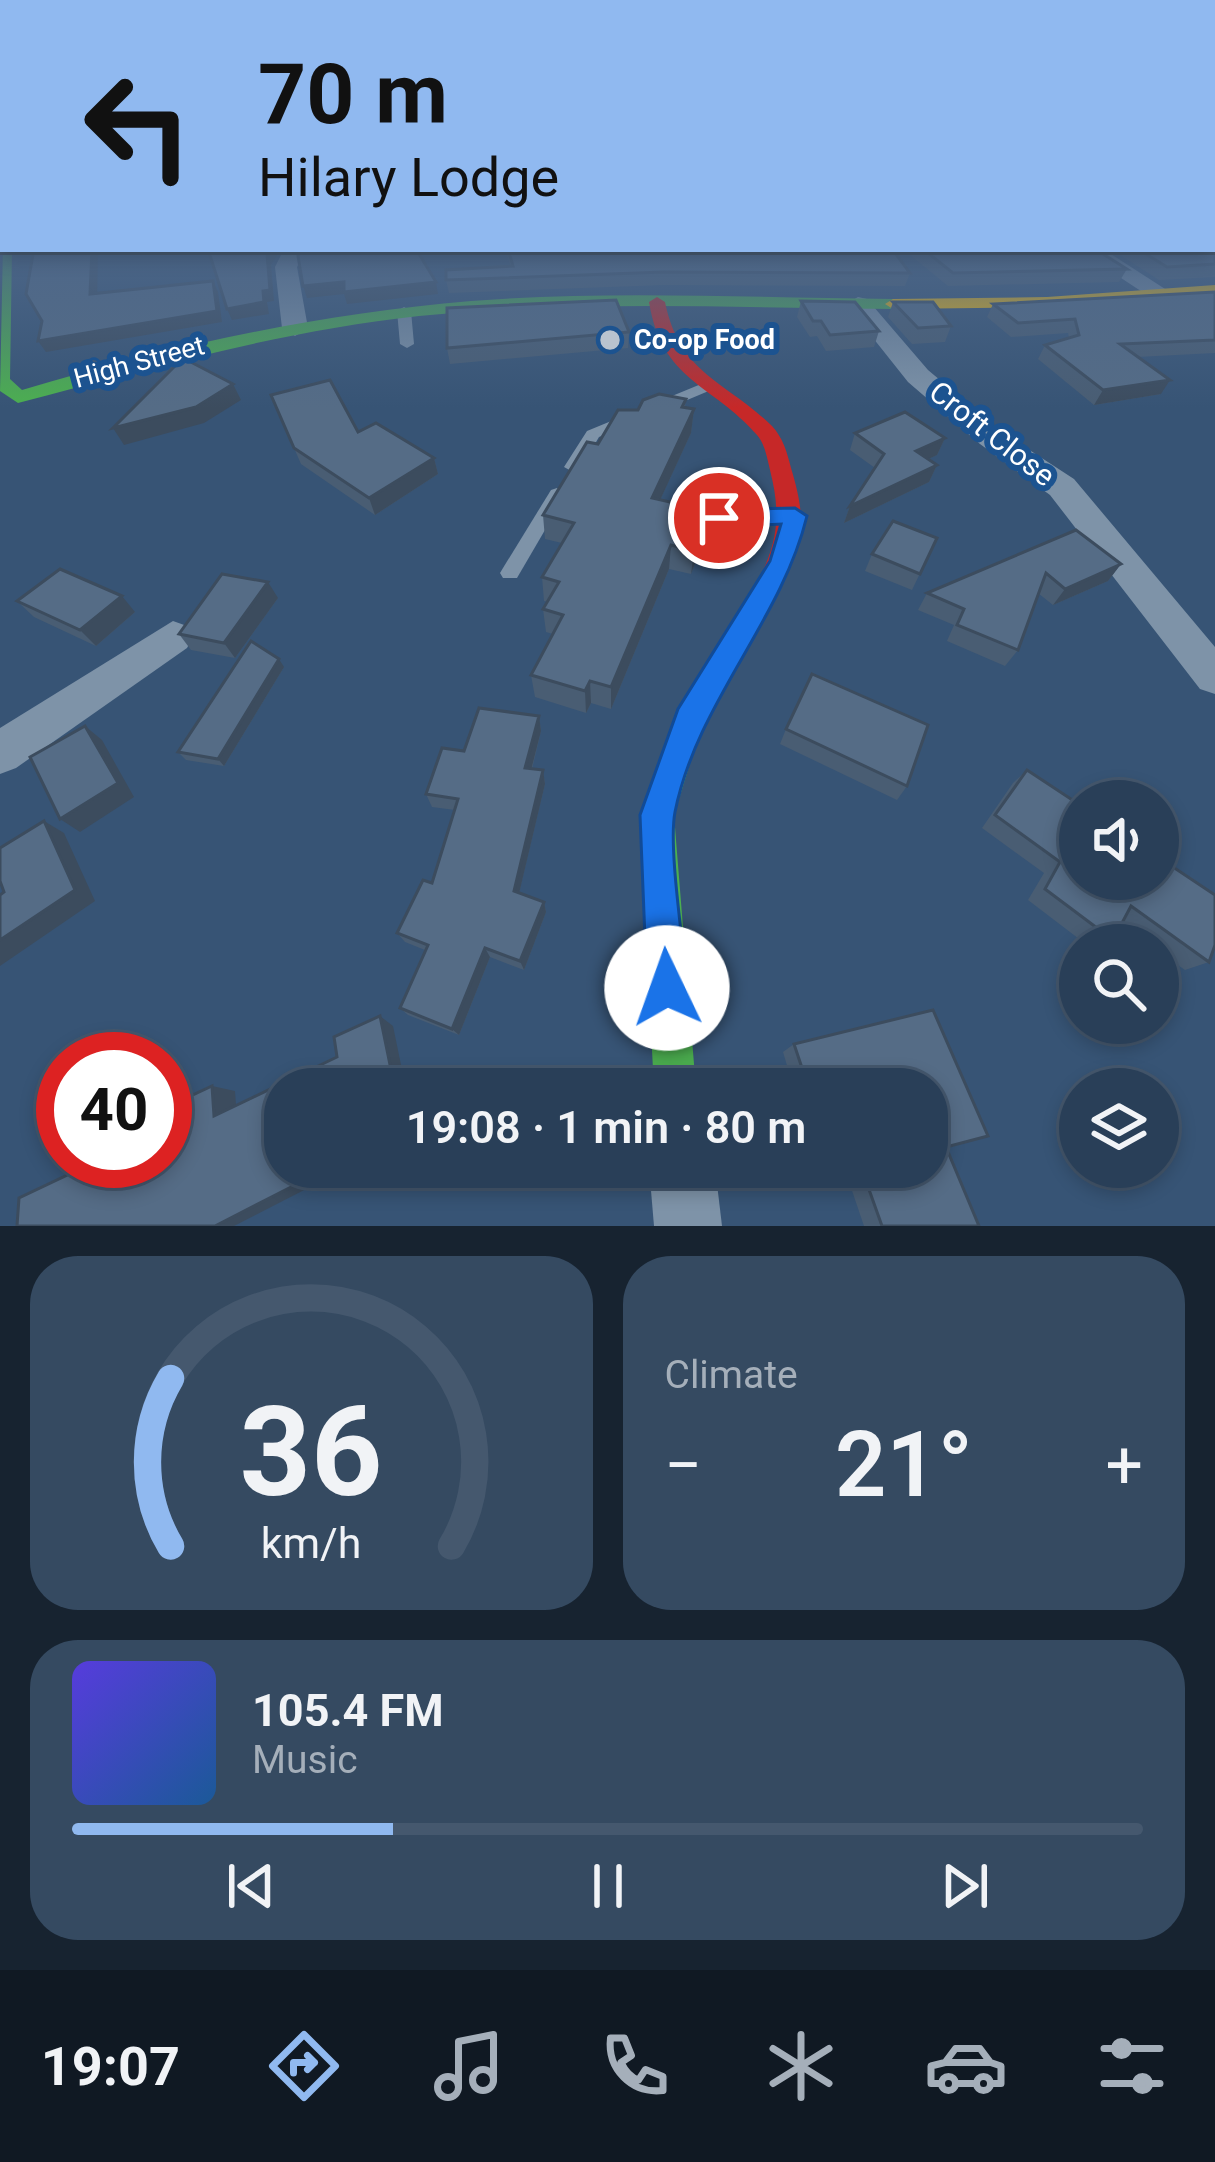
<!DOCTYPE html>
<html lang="en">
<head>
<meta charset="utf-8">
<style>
	:root { --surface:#293f58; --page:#354a61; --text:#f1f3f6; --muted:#a5afba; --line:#45586e; --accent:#90b9f0 }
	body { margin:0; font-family:Roboto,sans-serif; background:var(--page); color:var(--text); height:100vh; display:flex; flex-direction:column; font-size:45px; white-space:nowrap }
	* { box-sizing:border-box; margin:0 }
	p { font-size:39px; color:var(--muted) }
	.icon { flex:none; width:66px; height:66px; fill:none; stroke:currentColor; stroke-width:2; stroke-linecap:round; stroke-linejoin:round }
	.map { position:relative; height:1226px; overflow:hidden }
	.panel { display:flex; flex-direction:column; gap:30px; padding:30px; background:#172330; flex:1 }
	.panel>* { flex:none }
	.guide { position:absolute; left:0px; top:0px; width:1215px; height:252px; box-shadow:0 6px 18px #0003,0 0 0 3px var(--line); background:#90b9f0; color:#111; overflow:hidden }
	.fabs { position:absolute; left:1059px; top:780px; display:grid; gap:24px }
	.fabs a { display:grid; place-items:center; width:120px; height:120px; border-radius:50%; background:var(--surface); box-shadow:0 6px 18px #0003,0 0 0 3px var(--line); font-size:60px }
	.speed { position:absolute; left:36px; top:1032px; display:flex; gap:24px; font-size:60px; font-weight:700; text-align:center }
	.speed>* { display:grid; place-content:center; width:156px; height:156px; border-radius:50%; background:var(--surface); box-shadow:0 6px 18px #0003,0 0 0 3px var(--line); line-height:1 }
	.speed .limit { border:18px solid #d22; background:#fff; color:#111 }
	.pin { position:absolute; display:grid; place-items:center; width:102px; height:102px; color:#fff; margin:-51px; border:6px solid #fff; border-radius:50%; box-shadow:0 3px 12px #0007 }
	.me { position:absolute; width:132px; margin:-66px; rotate:357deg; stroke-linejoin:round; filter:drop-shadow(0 0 9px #0008) }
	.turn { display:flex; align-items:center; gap:42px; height:252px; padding:0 60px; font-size:54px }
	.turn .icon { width:156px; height:156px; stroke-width:2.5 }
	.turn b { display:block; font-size:84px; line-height:102px }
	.big { font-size:90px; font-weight:600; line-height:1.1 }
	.panel .card { flex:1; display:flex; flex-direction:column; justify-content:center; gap:18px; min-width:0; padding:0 42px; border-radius:48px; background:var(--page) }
	.panel .dial { align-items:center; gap:0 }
	.dial svg { height:312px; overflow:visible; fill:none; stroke:var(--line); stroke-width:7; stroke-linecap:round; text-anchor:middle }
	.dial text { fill:var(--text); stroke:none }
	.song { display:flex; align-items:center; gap:36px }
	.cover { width:144px; height:144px; border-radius:18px; background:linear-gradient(135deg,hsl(250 70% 55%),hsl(210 70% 35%)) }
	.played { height:12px; border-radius:6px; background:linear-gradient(90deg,var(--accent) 30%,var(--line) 30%) }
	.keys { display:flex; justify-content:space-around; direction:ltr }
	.heat { display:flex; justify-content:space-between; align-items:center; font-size:66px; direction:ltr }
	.panel .tiles { flex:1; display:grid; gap:30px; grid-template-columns:1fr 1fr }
	.card:last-child { grid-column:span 2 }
	.trip { position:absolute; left:264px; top:1068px; width:684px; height:120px; border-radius:48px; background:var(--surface); box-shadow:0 6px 18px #0003,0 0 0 3px var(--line); font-weight:600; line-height:120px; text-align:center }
	.dock { display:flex; height:192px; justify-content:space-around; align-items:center; background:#101923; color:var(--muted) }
	.dock .icon { width:84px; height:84px }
	.dock .active { color:var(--accent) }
	.dock b { font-size:54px; color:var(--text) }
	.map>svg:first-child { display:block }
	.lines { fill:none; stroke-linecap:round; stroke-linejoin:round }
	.lane { fill:#7e93a8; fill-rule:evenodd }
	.street { fill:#7e93a8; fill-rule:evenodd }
	.fast { fill:#4caf50; fill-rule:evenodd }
	.slow { fill:#ffc107; fill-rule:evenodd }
	.jam { fill:#c62828; fill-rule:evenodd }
	.wall { fill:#495d73 }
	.shaded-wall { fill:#3c4c5e }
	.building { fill:#556c86; stroke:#3c4c5e; stroke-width:3 }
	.route { fill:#1a73e8; stroke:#114b97; stroke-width:3 }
	.poi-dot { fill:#b9c3cf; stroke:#1c5390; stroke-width:4.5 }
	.labels { text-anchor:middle; stroke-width:12; stroke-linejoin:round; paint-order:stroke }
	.far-poi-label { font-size:27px; font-weight:bold; fill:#fff; stroke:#1c5390; text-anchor:start }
	.far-street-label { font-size:27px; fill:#fff; stroke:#1c5390 }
	.street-label { font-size:30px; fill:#fff; stroke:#1c5390 }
</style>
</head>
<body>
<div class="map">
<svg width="1215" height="1226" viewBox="0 0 1215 1226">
	<rect width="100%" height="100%" fill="#375475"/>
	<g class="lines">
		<g class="lane">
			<polygon points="404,307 411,311 414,344 407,348 400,344 397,311"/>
			<polygon points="706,382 714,387 711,390 599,437 579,471 573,472 564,467 587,431"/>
			<polygon points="557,488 566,494 517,578 503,578 500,573 503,568 551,490"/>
			<polygon points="794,510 803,516 801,520 682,525 673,519 682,513"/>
		</g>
		<g class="street">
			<polygon points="284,249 306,249 297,267 308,328 295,336 282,328 275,267"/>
			<polygon points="1077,249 1103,249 1176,296 1172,301 1156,301"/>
			<polygon points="858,297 867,299 928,370 1002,432 1074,479 1215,647 1215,694 1200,689 1050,495 980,444 908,382 846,304"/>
			<polygon points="173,621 187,626 193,637 187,648 16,768 0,774 0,728"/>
			<polygon points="649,1167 715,1167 722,1226 654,1226"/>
		</g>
		<g class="fast">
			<path d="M3 245V249H12L10 379 22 390C169 346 318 314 471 301 611 290 753 298 893 299L901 304 893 309C735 308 577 300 419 316 281 331 151 368 18 403L0 391Z"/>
			<polygon points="764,584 777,594 703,722 674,815 696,1089 654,1089 640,815 678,709 755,587"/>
		</g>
		<polygon class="slow" points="1215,285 1215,295 1047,307 893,309 885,304 893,299 1047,297"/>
		<path class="jam" d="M657 297 665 302C680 375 725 380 772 426 783 438 787 452 791 468 809 527 803 548 773 601L764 604 751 594C776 549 783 521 770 470 767 458 765 444 757 435 712 383 662 382 649 302Z"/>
	</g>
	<g class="wall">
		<polygon points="1215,237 1215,277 1159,280 1111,249 1212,249"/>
		<polygon points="505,249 892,249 910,273 905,286 664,285 449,293 446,280 511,267"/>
		<polygon points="903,249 1095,249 1127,269 1119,282 948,286"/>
		<polygon points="1215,292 1215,353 1137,357 1161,394 1094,405 1038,359 1045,345 1069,338 1068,333 1011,337 987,317 993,304"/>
		<polygon points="801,301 879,331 874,347 826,351 817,336 810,337 797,317"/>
		<polygon points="893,302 951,326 945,342 912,344 888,317"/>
		<polygon points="629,332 628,348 450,364 447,348"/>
		<polygon points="271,395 358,432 434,458 438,474 375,515 301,464"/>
		<polygon points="686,399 685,407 694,409 691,433 660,500 706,535 691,574 669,569 611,709 591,703 586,713 535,697 531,675 553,634 546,632 543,609 548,602 544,601 542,577 562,543 545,539 543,515 598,444 638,410"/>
		<polygon points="855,433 945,438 937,455 928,459 937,465 929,482 844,523 850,506 875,468 850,450"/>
		<polygon points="1076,530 1121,564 1108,581 1053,605 1038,593 1018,650 1005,666 947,641 954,625 918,610 927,593"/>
		<polygon points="937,538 912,590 865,571 872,554"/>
		<polygon points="278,598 235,658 191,650 179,634"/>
		<polygon points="17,601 135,612 96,646 34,617"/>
		<polygon points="284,667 224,766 186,760 178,752"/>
		<polygon points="539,716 541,731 532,769 543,770 545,784 519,893 544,902 546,912 524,970 490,957 459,1035 408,1015 400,1008 425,950 405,942 397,933 432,883 455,810 432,807 426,794 464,751"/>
		<polygon points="786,729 907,786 897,800 780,744"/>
		<polygon points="1027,770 1158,879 1209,962 1185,970 1158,951 1158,945 1150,945 1121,924 1113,940 1102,945 1087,945 1028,900 1044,873 982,828 1013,783"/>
		<polygon points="933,1010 988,1136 946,1147 979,1226 864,1226 844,1167 927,1167 927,1089 794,1089 783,1052 794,1044"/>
	</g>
	<g class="shaded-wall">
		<polygon points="92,249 98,249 97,306 90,294"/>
		<polygon points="270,249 281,249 271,265 274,301 267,302 269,314 232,320 227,309 263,291 267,254"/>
		<polygon points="213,281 218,292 222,322 46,352 38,341"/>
		<polygon points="344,282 436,282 438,294 347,304 344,294 307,298 303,286"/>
		<polygon points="1170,380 1161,394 1094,405 1103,390"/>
		<polygon points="233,384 241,400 204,423 124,445 113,428"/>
		<polygon points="694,409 691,433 650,522 652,498"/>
		<polygon points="945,438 937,455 909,468 916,451"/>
		<polygon points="434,458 438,474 375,515 369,498"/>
		<polygon points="937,465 929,482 844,523 850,506"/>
		<polygon points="710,511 706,535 691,574 694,551"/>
		<polygon points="671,545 669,569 611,709 611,687"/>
		<polygon points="1121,564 1108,581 1053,605 1065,589"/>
		<polygon points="268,582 278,598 235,658 224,643"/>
		<polygon points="122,596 135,612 96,646 80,630"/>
		<polygon points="279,659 284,667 224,766 218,759"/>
		<polygon points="590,681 591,703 586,713 585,691"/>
		<polygon points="539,716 541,731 528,782 525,768"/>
		<polygon points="85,726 102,740 134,797 80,832 60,819"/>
		<polygon points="543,770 545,784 517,902 514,891"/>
		<polygon points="44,821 64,833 95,901 0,966 0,940"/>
		<polygon points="544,902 546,912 524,970 520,961"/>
		<polygon points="485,948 490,957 459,1035 452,1029"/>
		<polygon points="380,1016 393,1026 406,1089 395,1089"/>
		<polygon points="212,1086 235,1091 237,1120 214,1116"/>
		<polygon points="290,1167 310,1167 312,1186 234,1226 215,1226"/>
	</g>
	<g class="building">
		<polygon points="1212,237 1215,237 1215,264 1167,267 1138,249 1212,249"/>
		<polygon points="34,249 92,249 90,294 213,281 217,311 38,341 42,321 26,294"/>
		<polygon points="208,249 270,249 267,254 270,290 263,291 264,302 227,309"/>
		<polygon points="301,249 416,249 436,282 344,292 344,282 303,286 298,256"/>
		<polygon points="508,249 892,249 910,273 664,272 446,280 446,270 513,266"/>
		<polygon points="923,249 1095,249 1127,269 953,273"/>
		<polygon points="1215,292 1215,340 1120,344 1170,380 1103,390 1045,345 1079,335 1075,319 1018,323 993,304"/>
		<polygon points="616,300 629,332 447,348 447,308"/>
		<polygon points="801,301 855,302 879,331 830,335 821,321 813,321"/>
		<polygon points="893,302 933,302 951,326 918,328"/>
		<polygon points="183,358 233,384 196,407 113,428"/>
		<polygon points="330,380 358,432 376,423 434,458 369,498 294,448 271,395"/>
		<polygon points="659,394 686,399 682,407 694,409 652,498 710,511 694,551 671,545 611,687 590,681 585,691 531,675 563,615 543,609 559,582 542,577 574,523 543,515 587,442 598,444 618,410 638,410 643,400"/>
		<polygon points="905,412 945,438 916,451 937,465 850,506 884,454 855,433"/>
		<polygon points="893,521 937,538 920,574 872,554"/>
		<polygon points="1076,530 1121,564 1065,589 1046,573 1018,650 957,625 964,609 927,593"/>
		<polygon points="60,569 122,596 80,630 17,601"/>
		<polygon points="222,574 268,582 224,643 179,634"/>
		<polygon points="251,641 279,659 218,759 178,752"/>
		<polygon points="812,674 928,725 907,786 786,729"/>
		<polygon points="479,708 539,716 525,768 543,770 514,891 544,902 520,961 485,948 452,1029 400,1008 428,945 397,933 423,880 432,883 458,799 426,794 442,748 464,751"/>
		<polygon points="85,726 118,783 60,819 30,757"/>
		<polygon points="1027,770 1080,805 1080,879 1158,879 1158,857 1215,895 1215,945 1209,962 1131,906 1113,940 1045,889 1060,862 995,815"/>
		<polygon points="44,821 75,890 0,940 0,895 4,892 0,881 0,848"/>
		<polygon points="933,1010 988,1136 946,1147 979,1226 882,1226 861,1167 927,1167 927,1089 809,1089 794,1044"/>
		<polygon points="380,1016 395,1089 285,1089 285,1167 290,1167 293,1186 215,1226 17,1226 19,1198 97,1161 165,1161 165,1108 212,1086 214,1116 337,1057 334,1037"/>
	</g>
	<linearGradient id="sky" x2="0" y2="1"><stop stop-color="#1e2e40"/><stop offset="0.58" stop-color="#4d6789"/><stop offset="1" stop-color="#4d6789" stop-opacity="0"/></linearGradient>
	<rect width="1215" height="408" fill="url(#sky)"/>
	<path class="route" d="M795 508 807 516C781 622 697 702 675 812 668 848 684 946 687 988L681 1002 667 1008 653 1002 647 988 640 815 678 709 770 561 781 524 719 527 707 518 719 510Z"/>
	<circle class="poi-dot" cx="610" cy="340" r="12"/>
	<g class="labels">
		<g class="far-poi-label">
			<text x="634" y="349">Co-op Food</text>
		</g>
		<g class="far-street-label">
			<text transform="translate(139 362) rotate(-15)" y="9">High Street</text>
		</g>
		<g class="street-label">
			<text transform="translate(992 434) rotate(38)" y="10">Croft Close</text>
		</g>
	</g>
</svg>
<div class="fabs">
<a><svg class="icon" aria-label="sound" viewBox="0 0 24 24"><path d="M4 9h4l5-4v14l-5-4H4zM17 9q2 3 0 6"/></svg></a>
<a><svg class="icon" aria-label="search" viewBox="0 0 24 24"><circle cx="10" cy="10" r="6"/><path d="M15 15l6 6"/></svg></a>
<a><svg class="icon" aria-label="layers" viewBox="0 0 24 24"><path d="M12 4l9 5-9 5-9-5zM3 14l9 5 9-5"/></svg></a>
</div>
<div class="speed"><div class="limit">40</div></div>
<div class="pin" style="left:719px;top:518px;background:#d93025"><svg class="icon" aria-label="arrive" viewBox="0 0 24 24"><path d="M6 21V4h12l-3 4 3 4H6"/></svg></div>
<svg class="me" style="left:667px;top:988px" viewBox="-20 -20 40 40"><circle r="19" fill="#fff"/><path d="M0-13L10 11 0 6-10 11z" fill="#1a73e8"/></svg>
<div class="trip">19:08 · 1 min · 80 m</div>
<div class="guide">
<div class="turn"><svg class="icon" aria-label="left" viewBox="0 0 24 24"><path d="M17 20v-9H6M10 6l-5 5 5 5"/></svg><div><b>70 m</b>Hilary Lodge</div></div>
</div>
</div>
<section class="panel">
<div class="tiles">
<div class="card dial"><svg viewBox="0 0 100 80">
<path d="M14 69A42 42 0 1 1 86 69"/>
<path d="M14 69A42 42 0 0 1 14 26" stroke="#90b9f0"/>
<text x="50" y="56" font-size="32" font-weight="700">36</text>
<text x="50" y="72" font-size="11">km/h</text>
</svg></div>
<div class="card"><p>Climate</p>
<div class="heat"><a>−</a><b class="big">21°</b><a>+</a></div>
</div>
<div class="card">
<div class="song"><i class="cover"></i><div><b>105.4 FM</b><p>Music</p></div></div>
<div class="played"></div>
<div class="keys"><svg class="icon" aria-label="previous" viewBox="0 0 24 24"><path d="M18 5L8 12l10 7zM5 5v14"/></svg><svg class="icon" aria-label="pause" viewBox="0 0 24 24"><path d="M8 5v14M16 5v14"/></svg><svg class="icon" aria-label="next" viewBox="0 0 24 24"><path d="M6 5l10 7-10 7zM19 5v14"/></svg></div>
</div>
</div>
</section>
<nav class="dock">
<b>19:07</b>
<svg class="icon active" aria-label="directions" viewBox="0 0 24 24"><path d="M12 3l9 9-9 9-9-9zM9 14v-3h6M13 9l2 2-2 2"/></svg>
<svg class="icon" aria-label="music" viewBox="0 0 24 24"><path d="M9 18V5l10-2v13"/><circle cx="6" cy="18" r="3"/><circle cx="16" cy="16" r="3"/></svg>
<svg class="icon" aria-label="phone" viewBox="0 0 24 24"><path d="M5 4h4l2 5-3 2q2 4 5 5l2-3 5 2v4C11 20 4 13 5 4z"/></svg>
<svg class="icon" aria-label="climate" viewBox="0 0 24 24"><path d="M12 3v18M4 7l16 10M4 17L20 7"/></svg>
<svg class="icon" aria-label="car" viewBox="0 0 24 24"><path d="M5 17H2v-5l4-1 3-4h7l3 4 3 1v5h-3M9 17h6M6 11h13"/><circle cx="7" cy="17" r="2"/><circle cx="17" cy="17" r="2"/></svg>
<svg class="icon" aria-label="filters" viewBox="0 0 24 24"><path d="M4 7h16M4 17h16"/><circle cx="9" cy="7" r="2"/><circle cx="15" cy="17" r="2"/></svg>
</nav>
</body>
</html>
